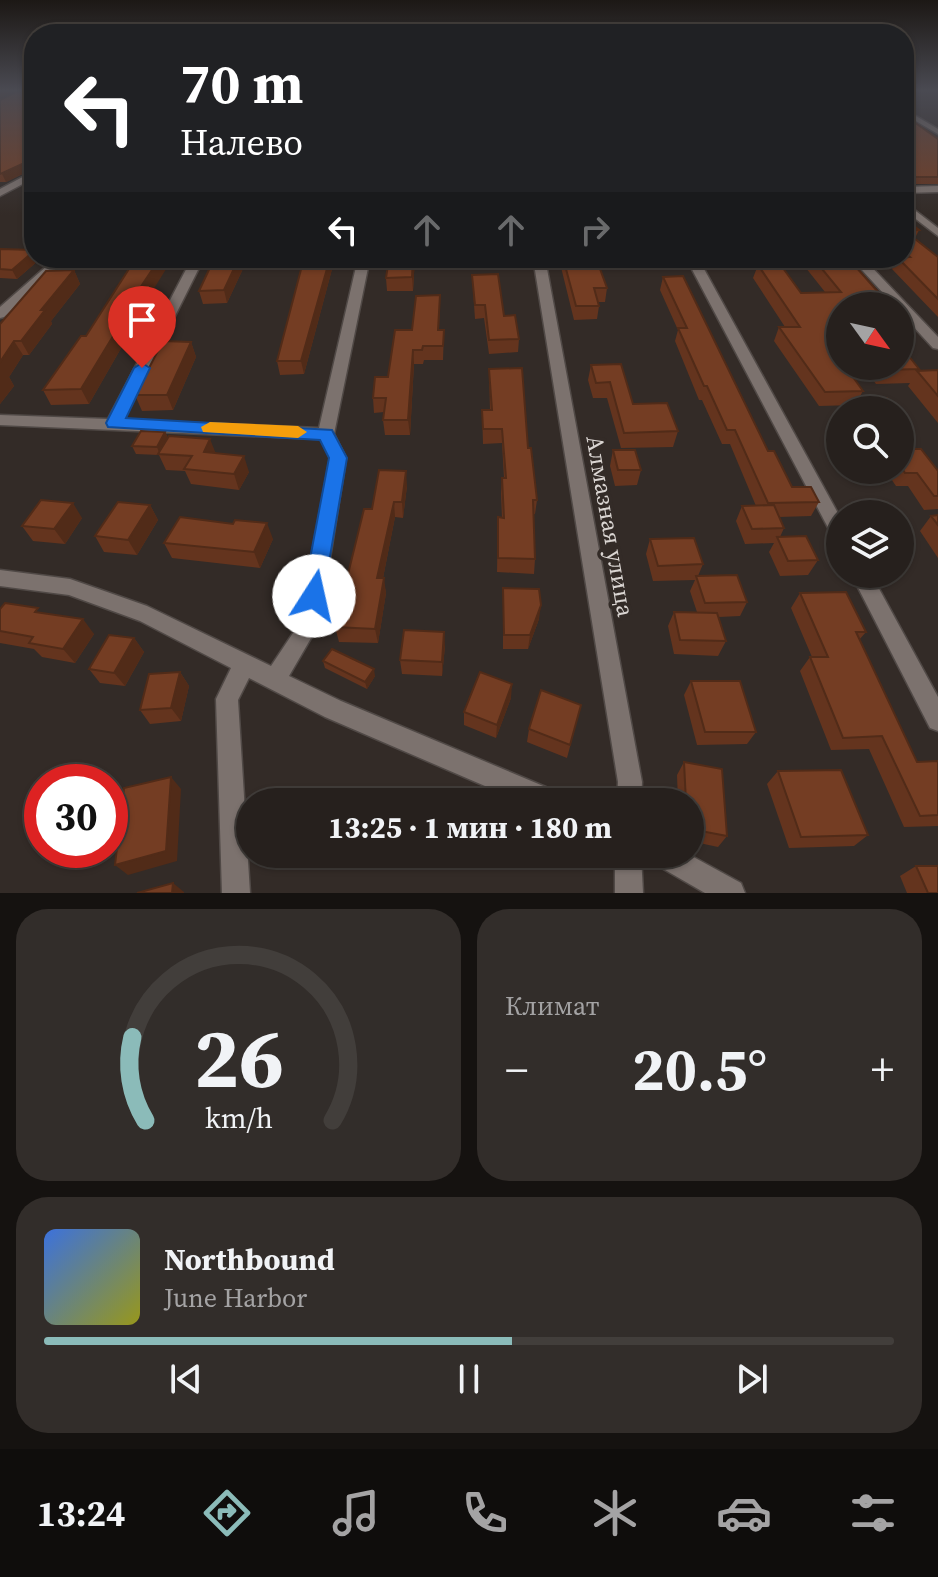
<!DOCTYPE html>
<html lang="ru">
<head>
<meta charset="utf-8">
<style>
	:root { --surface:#26201d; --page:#322d2a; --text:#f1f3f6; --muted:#a4a3a4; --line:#423e3b; --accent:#8bbbb9 }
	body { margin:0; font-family:"Source Serif 4",serif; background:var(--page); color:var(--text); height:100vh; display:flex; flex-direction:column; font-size:30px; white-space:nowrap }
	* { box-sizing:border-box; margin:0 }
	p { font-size:26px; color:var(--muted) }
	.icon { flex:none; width:44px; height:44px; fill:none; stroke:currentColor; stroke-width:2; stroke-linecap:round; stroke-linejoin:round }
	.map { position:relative; height:893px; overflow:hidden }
	.drawer { display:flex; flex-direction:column; gap:16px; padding:16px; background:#151210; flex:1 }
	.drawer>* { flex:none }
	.hud { position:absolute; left:24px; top:24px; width:890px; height:244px; border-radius:32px; box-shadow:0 2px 6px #0004,0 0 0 2px var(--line); background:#202124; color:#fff; overflow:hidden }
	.needle { width:52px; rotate:123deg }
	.tools { position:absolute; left:826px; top:292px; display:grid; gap:16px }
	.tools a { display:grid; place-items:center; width:88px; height:88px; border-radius:50%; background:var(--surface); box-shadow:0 2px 6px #0004,0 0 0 2px var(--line); font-size:40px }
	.speed { position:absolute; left:24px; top:764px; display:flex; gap:16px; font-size:40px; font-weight:700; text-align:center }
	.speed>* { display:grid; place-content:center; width:104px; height:104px; border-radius:50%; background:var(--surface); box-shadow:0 2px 6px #0004,0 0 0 2px var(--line); line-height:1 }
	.speed .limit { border:12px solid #d22; background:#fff; color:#111 }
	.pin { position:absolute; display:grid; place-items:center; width:68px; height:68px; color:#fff; margin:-82px -34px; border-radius:50% 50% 50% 0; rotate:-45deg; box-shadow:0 0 8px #0007 }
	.pin .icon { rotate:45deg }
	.me { position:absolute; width:88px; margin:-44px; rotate:10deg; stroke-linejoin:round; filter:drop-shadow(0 0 6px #0008) }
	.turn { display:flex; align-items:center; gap:28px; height:168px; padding:0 24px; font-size:36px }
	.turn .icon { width:104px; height:104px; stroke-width:2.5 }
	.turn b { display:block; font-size:56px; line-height:68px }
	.lanes { display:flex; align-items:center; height:76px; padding:0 24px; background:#0003; justify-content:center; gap:40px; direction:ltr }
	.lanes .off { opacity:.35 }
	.big { font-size:60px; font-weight:700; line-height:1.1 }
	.drawer .card { flex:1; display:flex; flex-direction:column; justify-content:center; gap:12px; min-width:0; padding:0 28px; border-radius:32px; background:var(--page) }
	.drawer .dial { align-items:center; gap:0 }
	.dial svg { height:208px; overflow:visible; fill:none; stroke:var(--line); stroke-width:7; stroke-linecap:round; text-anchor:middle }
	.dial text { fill:var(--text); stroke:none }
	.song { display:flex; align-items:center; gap:24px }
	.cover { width:96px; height:96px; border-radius:12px; background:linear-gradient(135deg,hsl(220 70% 55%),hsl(60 70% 35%)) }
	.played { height:8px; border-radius:4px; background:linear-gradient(90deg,var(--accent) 55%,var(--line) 55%) }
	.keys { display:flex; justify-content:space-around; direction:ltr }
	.heat { display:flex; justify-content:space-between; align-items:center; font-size:44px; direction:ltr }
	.drawer .tiles { flex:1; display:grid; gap:16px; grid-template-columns:1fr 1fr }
	.card:last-child { grid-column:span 2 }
	.trip { position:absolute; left:236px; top:788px; width:468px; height:80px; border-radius:40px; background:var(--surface); box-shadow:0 2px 6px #0004,0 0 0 2px var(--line); font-weight:700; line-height:80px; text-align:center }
	.tabs { display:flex; height:128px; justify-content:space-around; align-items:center; background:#0f0d0c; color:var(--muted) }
	.tabs .icon { width:56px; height:56px }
	.tabs .current { color:var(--accent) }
	.tabs b { font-size:36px; color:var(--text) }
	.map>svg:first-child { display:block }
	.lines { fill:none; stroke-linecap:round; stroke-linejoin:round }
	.minor-casing { stroke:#504946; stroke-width:3 }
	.minor { fill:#7c726e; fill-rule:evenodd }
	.wall { fill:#64341e }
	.shaded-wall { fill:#512b18 }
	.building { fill:#743d23; stroke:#512b18; stroke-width:2 }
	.route { fill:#1a73e8; stroke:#114b97; stroke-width:2 }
	.slow { fill:#f59e0b }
	.labels { text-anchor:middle; stroke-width:7; stroke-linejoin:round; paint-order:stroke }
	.street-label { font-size:24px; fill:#dad5d2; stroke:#332b27 }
</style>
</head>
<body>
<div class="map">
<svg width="938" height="893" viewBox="0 0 938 893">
	<rect width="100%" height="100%" fill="#332b27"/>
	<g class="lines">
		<g class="minor-casing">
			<g id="minor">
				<polygon points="904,109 938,129 938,134 904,114"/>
				<polygon points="34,171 34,178 0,196 0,189"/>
				<polygon points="938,186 938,192 904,193 904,187"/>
				<polygon points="904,202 938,228 938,236 904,210"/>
				<polygon points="60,258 75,258 56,269 4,317 0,318 0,307 48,265"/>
				<polygon points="192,258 204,258 123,420 319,428 358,258 370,258 334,434 346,458 324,596 314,633 289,676 341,701 560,793 563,802 522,802 325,717 249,678 238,700 250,893 222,893 216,699 231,668 140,621 69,595 0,586 0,570 70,579 147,606 271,666 295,630 304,596 330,458 321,439 0,425 0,415 108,419"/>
				<polygon points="533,258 545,258 642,782 641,802 617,802 618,782"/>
				<polygon points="686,258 698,258 840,517 840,541 834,539"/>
				<polygon points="851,258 863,258 938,337 938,349 933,348 900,312 900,306 895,306"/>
				<polygon points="851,574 871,574 938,697 938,731 930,728"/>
				<polygon points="615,854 641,854 643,893 615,893"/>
				<polygon points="649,854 688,854 741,883 745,893 705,893 653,863"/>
			</g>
		</g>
		<use href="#minor" class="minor"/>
	</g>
	<g class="wall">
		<polygon points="34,90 34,184 29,184 25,176 33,169 6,182 0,182 0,100"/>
		<polygon points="904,115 938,139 938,184 909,184 904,180"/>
		<polygon points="904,218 919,230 915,238 938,257 938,317 892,269 896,260 894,258 904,258"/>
		<polygon points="0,249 34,258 39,258 40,259 17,279 0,278"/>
		<polygon points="211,258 248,258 227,303 203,304 199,291 212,264"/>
		<polygon points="304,258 335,258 304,374 280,375 277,361"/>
		<polygon points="389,258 415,258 413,291 387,291 386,278"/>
		<polygon points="553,258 596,258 607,288 605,302 598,302 599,306 597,319 574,320 560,263 554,263"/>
		<polygon points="651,258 672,258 671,260 652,260"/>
		<polygon points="798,258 848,258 886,301 883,306 840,306 840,366 900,366 919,369 918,371 938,370 938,423 908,386 910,383 876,384 864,367 846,368 863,391 859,398 896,410 853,410 855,405 819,406 774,341 779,327 785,327 753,278 758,265 801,293 825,292"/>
		<polygon points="74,270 80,284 51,321 52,324 29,355 23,355 9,377 14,386 0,404 0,324"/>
		<polygon points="472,275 504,316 519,339 518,352 489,354 484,318 475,319"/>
		<polygon points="663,277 768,451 792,487 819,502 811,516 779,517 784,528 780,537 818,560 808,575 780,576 769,552 774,543 745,544 736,521 742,506 756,506 730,444 722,444 702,400 699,400 675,341 678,330 660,290"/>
		<polygon points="153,290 156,299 130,343 124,343 89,404 51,405 43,390 86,336"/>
		<polygon points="440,295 439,330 444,330 443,360 424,360 423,364 414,364 410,435 385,435 383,420 384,412 374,413 373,398 388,377 412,330"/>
		<polygon points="191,342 196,357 173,410 142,411 135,395"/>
		<polygon points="591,365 633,404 678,431 673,447 621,448 607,398 593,398 588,380"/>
		<polygon points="489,369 528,448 537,500 535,514 533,514 535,559 534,574 497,572 498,517 502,518 501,493 502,478 504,478 502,443 483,444 482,410 490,410"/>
		<polygon points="165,432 168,438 215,453 249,472 239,490 191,484 185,471 166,470 159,455 136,454 132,446"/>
		<polygon points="900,449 938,471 938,509 924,510 908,486 896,486 885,470 900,470"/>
		<polygon points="613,450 641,470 637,485 615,486 610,466"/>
		<polygon points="407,486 403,518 395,517 383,578 386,593 378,643 339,642 335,627 372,509"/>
		<polygon points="150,505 158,520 137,555 104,552 95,536"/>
		<polygon points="938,515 938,558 920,531 931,516"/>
		<polygon points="82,518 65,544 33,541 22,526"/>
		<polygon points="273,539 260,568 172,558 164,543"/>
		<polygon points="650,539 703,564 698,576 747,602 740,616 719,617 726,641 718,656 674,654 668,626 674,612 697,612 690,591 695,580 653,581 646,554"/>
		<polygon points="503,588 539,619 528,649 503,649"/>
		<polygon points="800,593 866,632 859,640 917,762 938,761 938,826 904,827 869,749 831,750 800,671 810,657 812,657 791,608"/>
		<polygon points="0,609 41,613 94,634 75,663 42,657 34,649 0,643"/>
		<polygon points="134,638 144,652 125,686 100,683 89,669"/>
		<polygon points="445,646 442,676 402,674 400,660"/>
		<polygon points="323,661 375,676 367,689 325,668"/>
		<polygon points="180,672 189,686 181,721 150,724 140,710"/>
		<polygon points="691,681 756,732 747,744 697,745 684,695"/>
		<polygon points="511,698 496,738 464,725 464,712"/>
		<polygon points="581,705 567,758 527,742 529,729"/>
		<polygon points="684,762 727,836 718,847 690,841 690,802 678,802 677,775"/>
		<polygon points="778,771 868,835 854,846 789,848 767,784"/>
		<polygon points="916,866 938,893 907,893 900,876"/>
	</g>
	<g class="shaded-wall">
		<polygon points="0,90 15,90 0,98"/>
		<polygon points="31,160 34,168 6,182 2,174"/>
		<polygon points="34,251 34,258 40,259 17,279 12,270"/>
		<polygon points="160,258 173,258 153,290 156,299 130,343 124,328 142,285"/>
		<polygon points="239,258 248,258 227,303 224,290"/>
		<polygon points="330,258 335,258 304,374 301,361"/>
		<polygon points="413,258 415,258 413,291 412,277"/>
		<polygon points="74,270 80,284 51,321 52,324 29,355 21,341 41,310"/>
		<polygon points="118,328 124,343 89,404 81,389"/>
		<polygon points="14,341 23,355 9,377 14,386 0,404 0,362"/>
		<polygon points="191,342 196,357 173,410 167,395"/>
		<polygon points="413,350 414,364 410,435 408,420"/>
		<polygon points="165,432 169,440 160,455 157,447"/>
		<polygon points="210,439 216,454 204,452"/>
		<polygon points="244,456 249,472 239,490 234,474"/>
		<polygon points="406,471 407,486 403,518 402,502"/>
		<polygon points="394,502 395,517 380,593 377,578"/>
		<polygon points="73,503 82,518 65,544 54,529"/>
		<polygon points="150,505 158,520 137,555 128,540"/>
		<polygon points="267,523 273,539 260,568 254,552"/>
		<polygon points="384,578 386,593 378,643 375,629"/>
		<polygon points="541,605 539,619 528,649 530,635"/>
		<polygon points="83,619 94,634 75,663 63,649"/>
		<polygon points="444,632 445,646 442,676 442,662"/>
		<polygon points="134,638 144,652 125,686 114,673"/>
		<polygon points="374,669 375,676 367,689 365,682"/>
		<polygon points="180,672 189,686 181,721 171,708"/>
		<polygon points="512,684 511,698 496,738 497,725"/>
		<polygon points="171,777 181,789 177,861 128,875 115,865"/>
		<polygon points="173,883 184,892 184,893 172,893"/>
	</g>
	<g class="building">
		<polygon points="20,90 34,90 34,176 25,176 33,170 31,160 0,174 0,100"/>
		<polygon points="904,115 938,139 938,177 912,177 904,170"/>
		<polygon points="904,218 919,230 905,231 938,257 938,299 898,258 910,257 904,252"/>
		<polygon points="0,249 34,250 34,251 12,270 0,269"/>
		<polygon points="136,258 160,258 142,285 151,285 124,328 118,328 81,389 43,390 81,336 86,336"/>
		<polygon points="211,258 239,258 224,290 199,291 214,259 210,259"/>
		<polygon points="304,258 330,258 301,361 277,361"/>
		<polygon points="389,258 413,258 412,277 386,278"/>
		<polygon points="563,258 596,258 607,288 594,288 599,306 576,306"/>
		<polygon points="813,258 848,258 886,301 869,301 874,306 840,306 840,354 836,354 840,360 840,366 845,366 863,391 825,392 779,327 800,327 758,265 780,264 801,293 841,292"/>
		<polygon points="74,270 41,310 45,310 21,341 14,341 0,362 0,324 46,271"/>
		<polygon points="498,274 504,316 515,315 519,339 489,340 485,305 475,305 472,275"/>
		<polygon points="683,276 768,451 774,451 792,487 811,487 819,502 768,503 735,430 727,430 707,386 704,386 678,328 687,328 663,277"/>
		<polygon points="440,295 438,330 444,330 443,346 423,346 422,350 413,350 408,420 383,420 386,398 373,398 375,377 388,377 395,330 412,330 416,296"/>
		<polygon points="163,341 191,342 167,395 135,395"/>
		<polygon points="900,345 919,369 883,370 881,366 900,366"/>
		<polygon points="621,364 633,404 667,403 678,431 624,433 610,382 596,383 591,365"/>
		<polygon points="522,368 528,448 531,448 537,500 533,500 535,559 498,558 498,517 504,518 502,478 506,478 502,429 483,429 482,410 492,410 489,369"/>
		<polygon points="938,370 938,396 917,371"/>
		<polygon points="859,398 887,398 896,410 867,410"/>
		<polygon points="141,431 165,432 157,447 132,446"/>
		<polygon points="169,436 210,439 204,452 244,456 234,474 184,469 192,456 158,454"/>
		<polygon points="900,449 921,449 938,471 938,496 934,496 917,473 905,473 900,465"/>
		<polygon points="613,450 635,450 641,470 618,470"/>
		<polygon points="379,470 406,471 402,502 394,502 377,578 384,578 375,629 335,627 364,509 372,509"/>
		<polygon points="41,500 73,503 54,529 22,526"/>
		<polygon points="118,502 150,505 128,540 95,536"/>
		<polygon points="774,505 784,528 752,529 742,506"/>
		<polygon points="938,515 938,525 931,516"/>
		<polygon points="180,517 233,524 235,520 267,523 254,552 164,543"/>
		<polygon points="806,536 818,560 788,561 777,537"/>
		<polygon points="694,538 703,564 658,566 650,539"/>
		<polygon points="737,575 747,602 705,603 696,576"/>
		<polygon points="503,588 539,589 541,605 530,635 504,635"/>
		<polygon points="846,592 866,632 856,632 917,762 938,761 938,815 920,816 882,736 843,738 810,657 828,657 800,593"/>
		<polygon points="5,603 38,608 35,612 83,619 63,649 29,643 33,637 0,631 0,609"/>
		<polygon points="674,612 717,613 726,641 680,640"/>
		<polygon points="404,630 444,632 442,662 400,660"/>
		<polygon points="109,635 134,638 114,673 89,669"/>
		<polygon points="332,649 374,669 365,682 323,661"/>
		<polygon points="180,672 171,708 140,710 149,674"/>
		<polygon points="480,672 512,684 497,725 464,712"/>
		<polygon points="691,681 740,681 756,732 705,732"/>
		<polygon points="541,690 581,705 570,745 529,729"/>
		<polygon points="684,762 722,769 727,836 690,829 690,802 686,802"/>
		<polygon points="841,770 868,835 801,837 778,771"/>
		<polygon points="171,777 166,851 115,865 124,788"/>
		<polygon points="916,866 938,866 938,893 928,893"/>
		<polygon points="173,883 172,893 137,893"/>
	</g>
	<linearGradient id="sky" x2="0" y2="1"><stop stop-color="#1c1815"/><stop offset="0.42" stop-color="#4a4a52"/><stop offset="1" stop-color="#4a4a52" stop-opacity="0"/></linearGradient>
	<rect width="938" height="215" fill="url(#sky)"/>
	<polygon class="route" points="142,363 150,368 126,418 332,430 347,458 322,603 314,606 306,603 303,596 329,458 320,440 108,427 106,423 134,368"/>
	<polygon class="slow" points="210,422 298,426 307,432 298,438 203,432 201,427"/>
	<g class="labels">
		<g class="street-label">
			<text transform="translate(610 526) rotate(80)" y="8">Алмазная улица</text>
		</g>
	</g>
</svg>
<div class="tools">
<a><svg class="needle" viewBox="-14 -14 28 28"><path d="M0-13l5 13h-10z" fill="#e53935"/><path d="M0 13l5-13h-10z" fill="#a4a3a4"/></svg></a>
<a><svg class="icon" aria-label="search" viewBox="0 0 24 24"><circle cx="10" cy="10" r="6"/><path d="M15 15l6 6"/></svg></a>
<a><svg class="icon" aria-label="layers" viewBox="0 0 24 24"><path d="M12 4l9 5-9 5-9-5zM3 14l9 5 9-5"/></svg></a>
</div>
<div class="speed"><div class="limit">30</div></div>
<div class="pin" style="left:142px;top:368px;background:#d93025"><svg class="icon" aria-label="arrive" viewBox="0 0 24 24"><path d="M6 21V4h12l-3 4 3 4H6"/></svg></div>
<svg class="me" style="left:314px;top:596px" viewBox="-20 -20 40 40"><circle r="19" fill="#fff"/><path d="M0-13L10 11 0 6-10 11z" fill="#1a73e8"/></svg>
<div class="trip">13:25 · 1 мин · 180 m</div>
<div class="hud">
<div class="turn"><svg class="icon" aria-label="left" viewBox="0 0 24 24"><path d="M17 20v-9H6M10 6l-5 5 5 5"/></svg><div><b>70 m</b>Налево</div></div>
<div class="lanes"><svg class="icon" aria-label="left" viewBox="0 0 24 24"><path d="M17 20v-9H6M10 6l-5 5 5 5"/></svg><svg class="icon off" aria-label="ahead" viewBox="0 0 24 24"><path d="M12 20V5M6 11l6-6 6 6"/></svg><svg class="icon off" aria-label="ahead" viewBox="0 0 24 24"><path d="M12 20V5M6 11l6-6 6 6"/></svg><svg class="icon off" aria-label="right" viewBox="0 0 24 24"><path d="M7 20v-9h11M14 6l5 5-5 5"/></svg></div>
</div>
</div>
<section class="drawer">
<div class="tiles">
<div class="card dial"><svg viewBox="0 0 100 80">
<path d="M14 69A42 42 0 1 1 86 69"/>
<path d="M14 69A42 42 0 0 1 9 37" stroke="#8bbbb9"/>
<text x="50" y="56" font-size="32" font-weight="700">26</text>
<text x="50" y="72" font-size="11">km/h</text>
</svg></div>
<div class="card"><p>Климат</p>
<div class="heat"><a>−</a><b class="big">20.5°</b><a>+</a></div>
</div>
<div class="card">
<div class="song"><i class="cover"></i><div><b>Northbound</b><p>June Harbor</p></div></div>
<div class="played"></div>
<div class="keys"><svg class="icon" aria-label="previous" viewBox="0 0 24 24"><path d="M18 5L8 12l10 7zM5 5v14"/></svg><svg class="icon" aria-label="pause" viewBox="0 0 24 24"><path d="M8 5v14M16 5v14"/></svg><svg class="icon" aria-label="next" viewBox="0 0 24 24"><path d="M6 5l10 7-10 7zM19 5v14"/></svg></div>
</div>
</div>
</section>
<nav class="tabs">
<b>13:24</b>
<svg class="icon current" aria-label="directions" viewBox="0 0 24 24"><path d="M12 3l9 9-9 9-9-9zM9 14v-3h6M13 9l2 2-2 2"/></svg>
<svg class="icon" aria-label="music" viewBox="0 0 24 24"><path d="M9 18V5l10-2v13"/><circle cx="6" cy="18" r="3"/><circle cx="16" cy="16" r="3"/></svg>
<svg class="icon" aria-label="phone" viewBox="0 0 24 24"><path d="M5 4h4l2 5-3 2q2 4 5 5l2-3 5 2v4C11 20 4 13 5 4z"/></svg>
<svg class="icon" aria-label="climate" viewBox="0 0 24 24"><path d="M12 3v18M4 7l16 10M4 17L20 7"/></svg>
<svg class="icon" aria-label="car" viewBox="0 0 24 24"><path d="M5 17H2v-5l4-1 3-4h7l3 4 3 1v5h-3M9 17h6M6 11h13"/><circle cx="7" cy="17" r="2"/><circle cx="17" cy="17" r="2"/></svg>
<svg class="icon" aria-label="filters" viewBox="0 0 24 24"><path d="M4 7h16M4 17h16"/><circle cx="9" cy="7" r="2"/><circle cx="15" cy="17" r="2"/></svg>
</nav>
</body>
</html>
